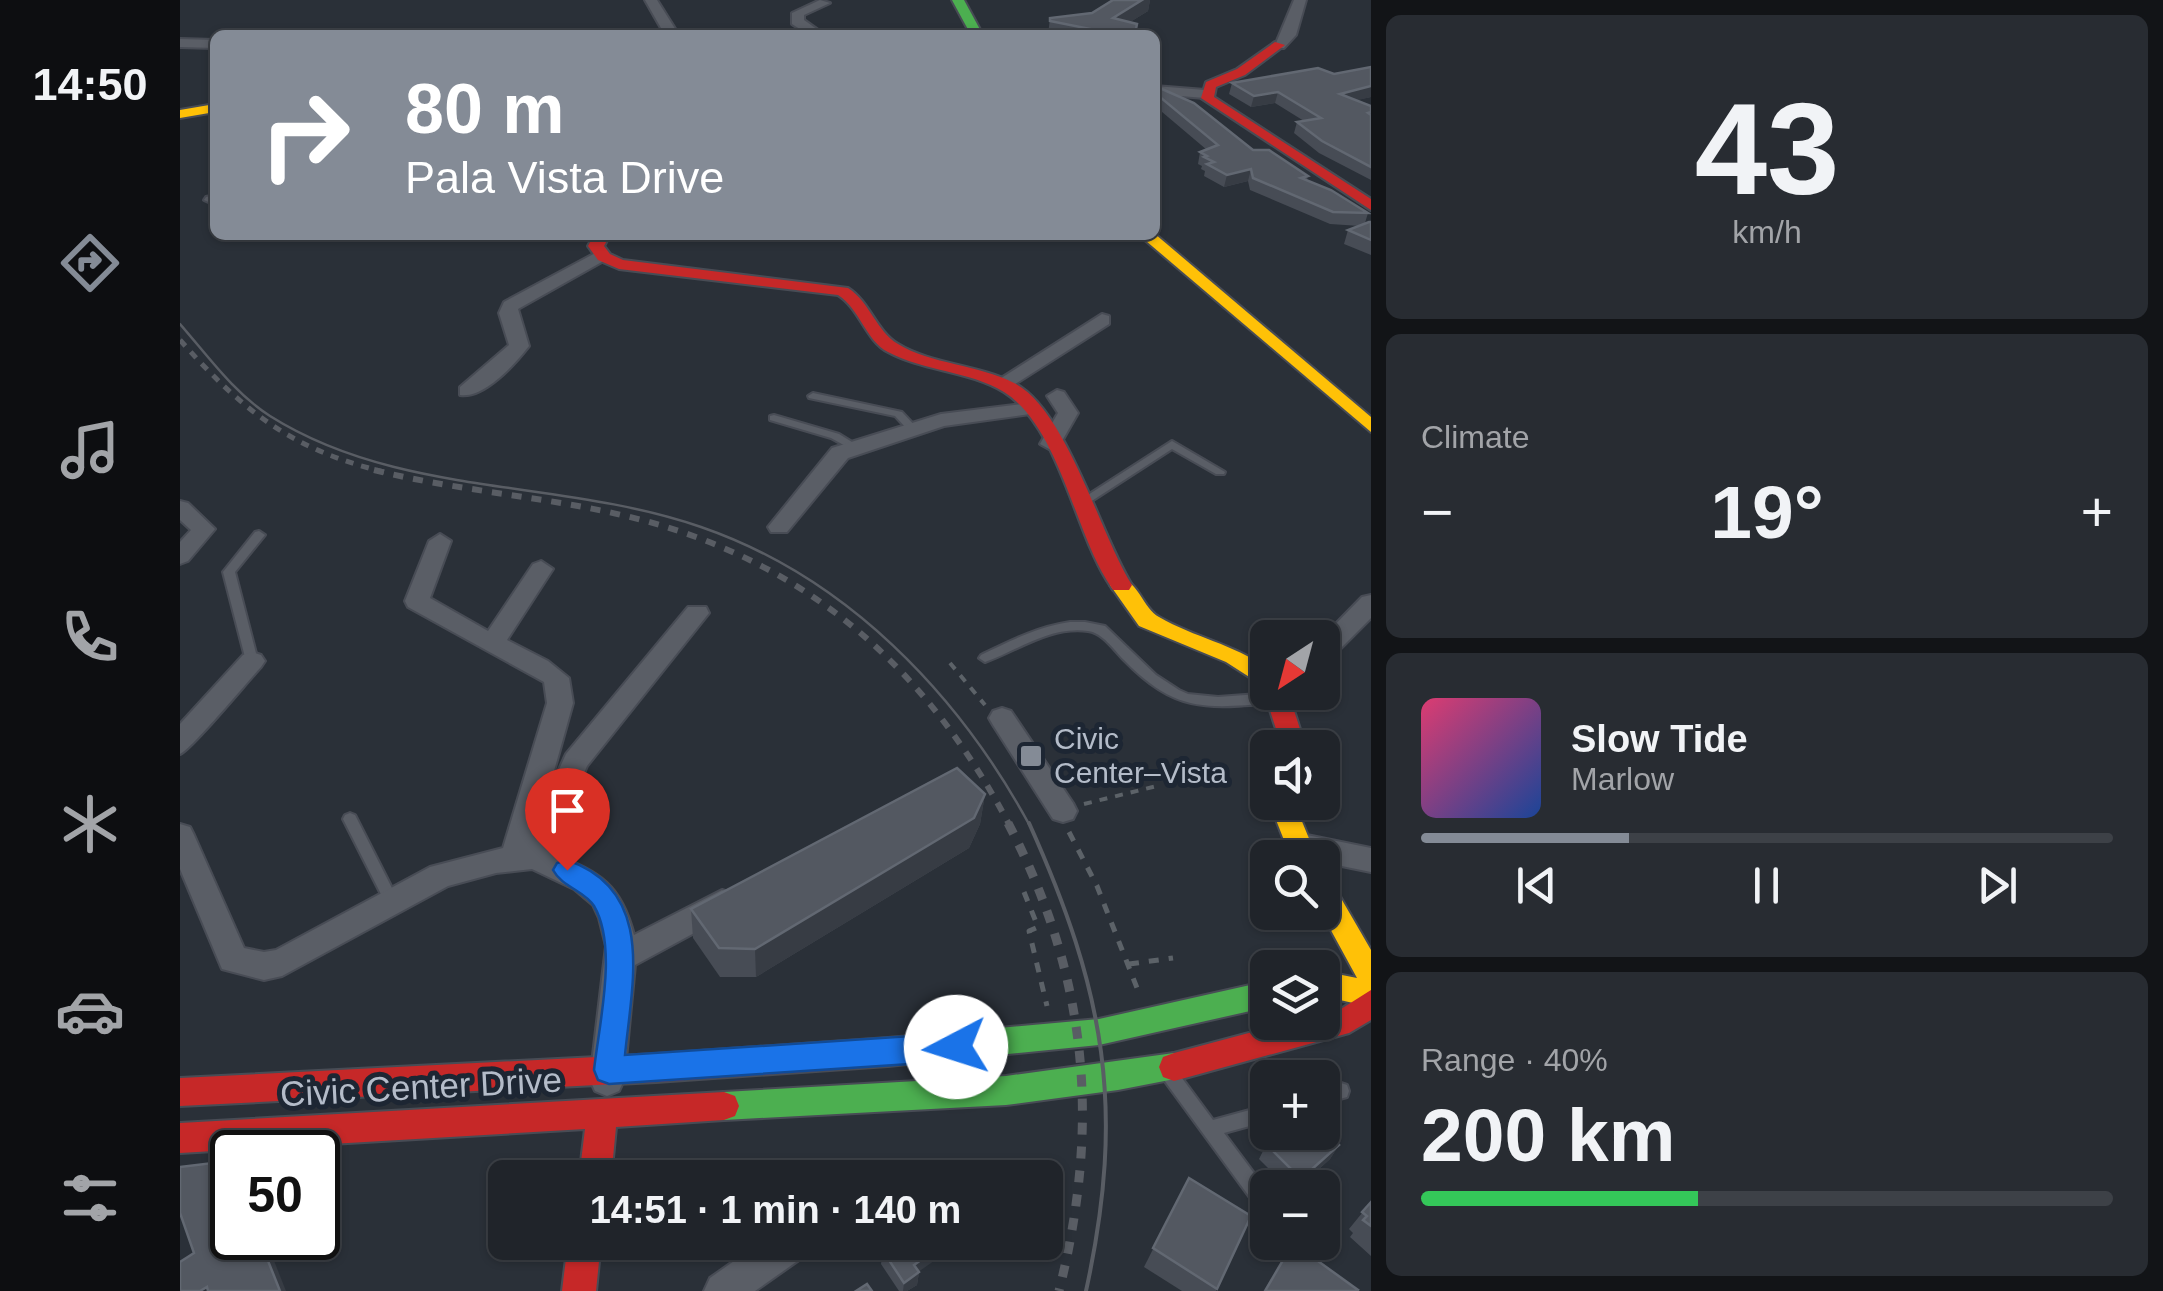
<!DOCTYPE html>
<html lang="en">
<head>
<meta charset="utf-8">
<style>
	:root { --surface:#20242a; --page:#282c32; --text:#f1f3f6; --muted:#a2a4a8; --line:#3d4147; --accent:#848b96 }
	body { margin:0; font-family:Arial,sans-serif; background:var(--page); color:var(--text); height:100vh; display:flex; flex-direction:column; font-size:38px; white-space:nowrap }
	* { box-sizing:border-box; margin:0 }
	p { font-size:32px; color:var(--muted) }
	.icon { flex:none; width:55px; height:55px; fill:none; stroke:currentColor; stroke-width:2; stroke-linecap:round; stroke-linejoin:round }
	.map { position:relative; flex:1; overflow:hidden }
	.panel { display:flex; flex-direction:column; gap:15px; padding:15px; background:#121417; width:792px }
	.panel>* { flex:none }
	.hud { position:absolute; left:30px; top:30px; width:950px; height:210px; border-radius:15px; box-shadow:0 2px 8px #0004,0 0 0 2px var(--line); background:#848b96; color:#fff; overflow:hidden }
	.needle { width:65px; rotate:216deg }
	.controls { position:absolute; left:1070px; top:620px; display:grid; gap:20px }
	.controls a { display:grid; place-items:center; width:90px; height:90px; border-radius:15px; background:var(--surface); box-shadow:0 2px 8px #0004,0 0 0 2px var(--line); font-size:50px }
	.speed { position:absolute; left:30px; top:1130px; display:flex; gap:20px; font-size:50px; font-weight:700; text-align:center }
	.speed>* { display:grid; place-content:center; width:130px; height:130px; border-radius:50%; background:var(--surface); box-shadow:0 2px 8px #0004,0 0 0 2px var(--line); line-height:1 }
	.speed .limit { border:5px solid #111; border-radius:15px; background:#fff; color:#111 }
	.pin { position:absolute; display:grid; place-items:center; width:85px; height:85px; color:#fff; margin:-102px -42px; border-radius:50% 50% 50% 0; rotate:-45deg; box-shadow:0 0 10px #0007 }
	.pin .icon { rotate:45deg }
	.me { position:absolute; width:110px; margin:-55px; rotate:265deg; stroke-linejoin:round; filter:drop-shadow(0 0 8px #0008) }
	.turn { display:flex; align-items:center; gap:35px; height:210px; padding:0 30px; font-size:45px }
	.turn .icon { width:130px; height:130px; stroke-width:2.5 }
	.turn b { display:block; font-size:70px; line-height:85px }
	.big { font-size:75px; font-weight:800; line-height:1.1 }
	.panel .widget { flex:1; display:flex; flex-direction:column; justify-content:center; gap:15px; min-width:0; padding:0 35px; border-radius:15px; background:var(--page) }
	.panel .dial { align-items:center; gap:0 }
	.dial b { font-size:130px; line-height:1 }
	.song { display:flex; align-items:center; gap:30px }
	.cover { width:120px; height:120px; border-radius:15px; background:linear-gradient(135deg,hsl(340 70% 55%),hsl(220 70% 35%)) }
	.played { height:10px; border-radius:5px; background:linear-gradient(90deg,var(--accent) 30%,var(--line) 30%) }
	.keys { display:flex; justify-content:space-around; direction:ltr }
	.heat { display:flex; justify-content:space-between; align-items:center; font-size:55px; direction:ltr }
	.charge { height:15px; border-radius:8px; background:linear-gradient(90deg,#34c759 40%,var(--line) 0) }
	.trip { position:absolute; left:308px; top:1160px; width:575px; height:100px; border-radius:15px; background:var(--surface); box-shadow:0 2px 8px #0004,0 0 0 2px var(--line); font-weight:800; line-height:100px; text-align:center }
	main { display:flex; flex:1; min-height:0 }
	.dock { display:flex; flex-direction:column; width:180px; justify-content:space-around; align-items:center; background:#0d0e11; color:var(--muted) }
	.dock .icon { width:70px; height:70px }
	.dock .selected { color:var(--accent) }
	.dock b { font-size:45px; color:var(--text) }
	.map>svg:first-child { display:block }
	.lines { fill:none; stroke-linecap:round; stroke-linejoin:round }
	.lane-casing { stroke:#484c55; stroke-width:4 }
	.street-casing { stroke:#484c55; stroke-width:4 }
	.fast-casing { stroke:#484c55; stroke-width:4 }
	.slow-casing { stroke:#484c55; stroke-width:4 }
	.jam-casing { stroke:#484c55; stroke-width:4 }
	.path-far1 { stroke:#5c6268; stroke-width:4; stroke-dasharray:8 8; stroke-linecap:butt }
	.path { stroke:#5c6268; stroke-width:5; stroke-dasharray:10 10; stroke-linecap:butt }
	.lane { fill:#5a5e66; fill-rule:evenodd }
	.street { fill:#5a5e66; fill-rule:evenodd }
	.fast { fill:#4caf50; fill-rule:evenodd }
	.slow { fill:#ffc107; fill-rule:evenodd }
	.jam { fill:#c62828; fill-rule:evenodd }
	.tram-far1 { stroke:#595d64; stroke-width:2.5 }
	.tram { stroke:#595d64; stroke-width:4 }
	.rail-far2 { stroke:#595d64; stroke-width:5; stroke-dasharray:8 8; stroke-linecap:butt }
	.rail-far1 { stroke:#595d64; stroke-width:6; stroke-dasharray:10 10; stroke-linecap:butt }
	.rail { stroke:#595d64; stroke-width:9; stroke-dasharray:12 12; stroke-linecap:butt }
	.wall { fill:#474c55 }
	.shaded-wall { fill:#373c44 }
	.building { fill:#535861; stroke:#626872; stroke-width:2.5 }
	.route { fill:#1a73e8; stroke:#114b97; stroke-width:2.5 }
	.poi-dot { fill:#848b96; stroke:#1d2633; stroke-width:4 }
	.labels { text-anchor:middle; stroke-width:10; stroke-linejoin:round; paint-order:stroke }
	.poi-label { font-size:30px; fill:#b4bcc9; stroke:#1d2633; text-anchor:start }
	.near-street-label { font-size:35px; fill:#b4bcc9; stroke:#1d2633 }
</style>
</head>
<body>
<main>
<nav class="dock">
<b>14:50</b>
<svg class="icon selected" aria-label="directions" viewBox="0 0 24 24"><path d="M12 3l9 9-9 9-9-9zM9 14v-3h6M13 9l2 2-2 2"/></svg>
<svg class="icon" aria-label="music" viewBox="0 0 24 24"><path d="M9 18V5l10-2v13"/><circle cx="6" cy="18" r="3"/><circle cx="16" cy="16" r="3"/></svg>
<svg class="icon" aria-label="phone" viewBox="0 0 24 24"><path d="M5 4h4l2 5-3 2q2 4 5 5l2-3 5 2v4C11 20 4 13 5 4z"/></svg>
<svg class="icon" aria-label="climate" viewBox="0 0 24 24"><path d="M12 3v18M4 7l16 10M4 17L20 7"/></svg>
<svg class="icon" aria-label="car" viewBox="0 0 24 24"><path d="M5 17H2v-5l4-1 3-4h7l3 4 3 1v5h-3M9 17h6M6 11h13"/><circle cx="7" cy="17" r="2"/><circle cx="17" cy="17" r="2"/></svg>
<svg class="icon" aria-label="filters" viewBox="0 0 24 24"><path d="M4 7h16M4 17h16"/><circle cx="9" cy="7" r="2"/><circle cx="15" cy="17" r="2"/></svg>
</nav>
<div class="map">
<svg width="1191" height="1291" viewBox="0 0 1191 1291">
	<rect width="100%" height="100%" fill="#2a3038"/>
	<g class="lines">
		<g class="lane-casing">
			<g id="lane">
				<polygon points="633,393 722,412 737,428 732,431 728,430 715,416 629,398 628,396"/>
				<polygon points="594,415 659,434 680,447 679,449 671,449 651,438 590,420 590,416"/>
				<polygon points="992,441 1045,472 1044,474 1036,474 992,449 907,504 899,504 897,502"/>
				<polygon points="79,531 85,535 55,572 78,661 72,665 66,661 43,572 75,532"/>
				<path d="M890 622H905L925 626 976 675 999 690 1008 694 1038 697 1093 693 1098 695 1100 698 1098 701 1093 703C1024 709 995 712 944 660 933 649 923 633 908 631 869 626 839 650 805 662L799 658 801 655C830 641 857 627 890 622Z"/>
				<polygon points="170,813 175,815 217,898 220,902 217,906 212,908 207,906 163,819 165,815"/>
				<polygon points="990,1067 996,1070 1033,1120 1088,1105 1088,1121 1044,1133 1088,1192 1088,1217 1082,1214 984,1080 982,1075 984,1070"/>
				<polygon points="1161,1083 1167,1085 1169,1091 1167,1097 1142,1104 1142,1088"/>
			</g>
		</g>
		<g class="street-casing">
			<g id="street">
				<polygon points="465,0 477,0 499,35 485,35"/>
				<polygon points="640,0 650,3 624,15 624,20 645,35 629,35 612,24 612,13"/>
				<polygon points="1114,0 1126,0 1116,35 1104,48 1094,48"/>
				<polygon points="0,39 35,40 35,48 0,47"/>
				<polygon points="975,86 1025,90 1032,94 1025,98 975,94"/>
				<polygon points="35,195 35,205 24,200 26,197"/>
				<path d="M421 250 430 255 427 259 338 309 349 346C335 364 304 399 280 395V387L329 345 319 313 324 302Z"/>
				<polygon points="922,314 929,316 929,324 832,386 818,386 815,382"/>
				<polygon points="877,390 884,392 898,413 878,448 871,450 860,444 878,413 867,396"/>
				<polygon points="850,403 860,409 857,413 764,426 668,458 607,532 591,532 588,527 652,448 761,414"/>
				<polygon points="0,501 8,503 35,529 8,561 0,564 0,542 11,530 0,520"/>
				<path d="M260 534 271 541 250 598 308 631 353 564 361 561 373 569 327 640 368 661 389 678 393 703 367 796 386 754 508 607H526L529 613 407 766 371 852C418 873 440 881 454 935L542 890 553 894 557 903 553 912 455 965 444 1080 439 1091 427 1096 415 1091 410 1080 426 946 419 918 413 905 394 889 352 869 316 873 268 886 102 976 84 980 42 969 0 869V824L10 827 14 835 64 948 84 952 96 950 250 867 323 848 367 703 364 682 228 607 225 601 249 541Z"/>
				<polygon points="1191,595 1191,618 1151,658 1142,661 1142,638 1182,597"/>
				<path d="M72 652 81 655 85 661 81 667C67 682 10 751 0 754V724L63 655Z"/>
				<polygon points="822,708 831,711 893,803 897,811 893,819 883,822 873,819 813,725 809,718 813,711"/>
				<polygon points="1117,833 1191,848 1191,872 1142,862 1142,858 1107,853 1103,845 1107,837"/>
				<polygon points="581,1242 631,1242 626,1255 575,1291 524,1291 530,1278"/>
			</g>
		</g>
		<g class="fast-casing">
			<g id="fast">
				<polygon points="772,0 784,0 803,35 791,35"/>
				<polygon points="1088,981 1088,1007 919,1045 708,1066 698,1062 693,1052 698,1042 708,1038 919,1019"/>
				<polygon points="994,1053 1005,1057 1009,1067 1005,1077 938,1090 826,1105 544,1120 533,1116 529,1106 533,1096 544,1092 826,1076"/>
			</g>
		</g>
		<g class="slow-casing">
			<g id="slow">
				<polygon points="35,104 35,112 0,118 0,110"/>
				<polygon points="975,234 1191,417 1191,432 959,235"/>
				<path d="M941 578C959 583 963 608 979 617 1015 638 1052 643 1088 669V689L1046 662 959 626 930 585Z"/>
				<polygon points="1089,802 1114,802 1137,858 1111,858"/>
				<polygon points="1142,878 1151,881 1191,950 1191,1007 1142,996 1142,971 1177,978 1141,912"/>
			</g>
		</g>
		<g class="jam-casing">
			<g id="jam">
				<polygon points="1095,42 1105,45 1065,75 1036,87 1034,97 1191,199 1191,210 1021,98 1026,82 1057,69"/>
				<path d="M414 235H430L424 246 430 254 443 260 668 288C690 302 696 331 718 344 750 364 800 365 834 383 887 410 920 535 952 585L949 590H933L926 579C894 527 878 426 824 392 790 371 743 371 708 352 686 341 680 309 658 295L439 269 418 260 408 246Z"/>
				<polygon points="1088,687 1088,692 1108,692 1121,732 1119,748 1095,748 1097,732 1084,692"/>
				<polygon points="1191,990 1191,1020 1169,1033 994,1081 983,1077 979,1067 983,1057 994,1053 1110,1022 1142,1022 1142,1014 1161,1009"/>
				<polygon points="708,1038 718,1042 723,1052 718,1062 708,1066 476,1082 0,1106 0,1078 476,1054"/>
				<polygon points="544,1092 555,1096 559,1106 555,1116 544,1120 436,1127 431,1178 399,1178 405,1129 0,1153 0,1123"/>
				<polygon points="388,1242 421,1242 416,1291 382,1291"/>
			</g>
		</g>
		<g class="path-far1">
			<polyline points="770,663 805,705"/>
			<polyline points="904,804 977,786"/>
		</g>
		<g class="path">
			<polyline points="889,832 917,886 959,993"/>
			<polyline points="844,892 858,927 849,931 867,1006"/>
			<polyline points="949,964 993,958"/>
		</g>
		<use href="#lane" class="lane"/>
		<use href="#street" class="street"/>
		<use href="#fast" class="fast"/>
		<use href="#slow" class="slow"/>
		<use href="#jam" class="jam"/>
		<path class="tram-far1" d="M0 324C28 356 54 393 90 416 220 498 380 478 521 527 666 577 778 693 850 826"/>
		<path class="tram" d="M849 823C925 992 946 1108 906 1291"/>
		<path class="rail-far2" d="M0 340C63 411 110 449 204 472"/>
		<path class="rail-far1" d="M194 470C282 492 374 497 462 520 632 565 749 672 830 826"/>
		<path class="rail" d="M828 823C908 976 921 1124 879 1291"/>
	</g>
	<g class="wall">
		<polygon points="933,0 970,0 968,11 950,22 957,24 955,35 868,35 870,18 912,13"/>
		<polygon points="1191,67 1191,97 1176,100 1191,106 1191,180 1139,153 1114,133 1117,122 1124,121 1095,103 1071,107 1049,94 1052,83 1154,74"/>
		<polygon points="975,86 1073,150 1128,176 1127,180 1188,213 1185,223 1191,222 1191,255 1164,244 1168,230 1180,226 1150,224 1070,190 1068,181 1044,187 1024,176 1025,171 1021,169 1022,166 1018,164 1020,152 1027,150 975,106"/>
		<polygon points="805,794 800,824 789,848 576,977 540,977 513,938 511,909"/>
		<polygon points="1088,1115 1088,1132 1142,1132 1159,1145 1150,1159 1118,1188 1108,1188 1079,1159 1085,1147 1073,1135 1080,1121"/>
		<polygon points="1009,1178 1071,1216 1036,1291 1002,1291 964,1267"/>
		<polygon points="1191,1202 1191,1256 1170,1237 1173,1233 1169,1229"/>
		<polygon points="703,1251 739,1272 737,1285 727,1291 719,1291 701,1264"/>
	</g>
	<g class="shaded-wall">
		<polygon points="962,0 970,0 968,11 939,29 933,18"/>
		<polygon points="1191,86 1191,97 1157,105 1160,94"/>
		<polygon points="1098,92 1095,103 1071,107 1074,96"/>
		<polygon points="1071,169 1068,181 1044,187 1047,175"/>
		<polygon points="805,794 800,824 789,848 576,977 575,949"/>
		<polygon points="1159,1145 1150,1159 1118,1188 1115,1188 1121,1179"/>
		<polygon points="79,1238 85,1238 106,1291 100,1291"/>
		<polygon points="766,1242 781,1242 731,1277 734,1265"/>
		<polygon points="739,1272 737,1285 727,1291 723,1291 724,1283"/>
	</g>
	<g class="building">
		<polygon points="933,0 962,0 933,18 957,24 956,29 915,30 870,21 870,18 912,13"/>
		<polygon points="1191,67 1191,86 1160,94 1191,106 1191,112 1188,113 1191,115 1191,167 1142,141 1117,122 1141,118 1098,92 1074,96 1052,83 1138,68 1154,74"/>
		<polygon points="975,86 1014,103 1073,150 1089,150 1128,176 1121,178 1151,190 1188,213 1153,212 1073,178 1071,169 1047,175 1027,164 1034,162 1024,157 1027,156 1020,152 1038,145 975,93"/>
		<polygon points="1189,222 1191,222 1191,240 1168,230"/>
		<polygon points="777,768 805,794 794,818 575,949 539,948 511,909"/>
		<polygon points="1088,1115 1088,1128 1080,1121"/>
		<polygon points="1142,1129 1159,1145 1121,1179 1087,1145 1096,1137 1092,1132 1142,1132"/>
		<polygon points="49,1161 52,1169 52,1238 79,1238 100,1291 28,1291 27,1287 20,1291 0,1291 0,1262 14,1253 0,1213 0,1167"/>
		<polygon points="1009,1178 1071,1216 1037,1289 973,1248"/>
		<polygon points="1191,1202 1191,1226 1183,1220 1187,1216 1182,1212"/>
		<polygon points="716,1242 766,1242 734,1265 739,1272 724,1283 703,1251"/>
		<polygon points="1113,1243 1178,1290 1177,1291 1085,1291"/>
		<polygon points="687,1284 692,1291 676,1291"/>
	</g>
	<path class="route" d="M387 860C476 890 452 983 445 1055L776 1033 787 1037 791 1047 787 1057 776 1061 429 1084 418 1080 414 1070C419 1024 438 947 414 906 405 891 382 887 373 870L377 863Z"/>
	<rect class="poi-dot" x="839" y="744" width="24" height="24" rx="5"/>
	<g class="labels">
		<g class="poi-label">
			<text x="874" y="749">Civic<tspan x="874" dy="34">Center–Vista</tspan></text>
		</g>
		<g class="near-street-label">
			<text transform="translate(241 1087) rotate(-3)" y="12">Civic Center Drive</text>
		</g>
	</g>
</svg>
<div class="controls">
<a><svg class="needle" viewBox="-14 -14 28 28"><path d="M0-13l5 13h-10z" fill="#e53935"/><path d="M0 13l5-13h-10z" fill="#a2a4a8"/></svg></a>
<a><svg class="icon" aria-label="sound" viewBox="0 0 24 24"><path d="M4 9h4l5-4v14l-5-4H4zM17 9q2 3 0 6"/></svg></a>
<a><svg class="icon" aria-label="search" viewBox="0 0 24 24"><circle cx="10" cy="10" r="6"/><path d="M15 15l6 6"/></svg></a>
<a><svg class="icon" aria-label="layers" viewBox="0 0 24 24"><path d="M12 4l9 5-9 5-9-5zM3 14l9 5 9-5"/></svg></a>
<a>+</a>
<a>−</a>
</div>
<div class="speed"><div class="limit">50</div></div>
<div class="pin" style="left:387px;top:870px;background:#d93025"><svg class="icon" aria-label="arrive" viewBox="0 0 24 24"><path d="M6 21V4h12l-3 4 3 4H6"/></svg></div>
<svg class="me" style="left:776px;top:1047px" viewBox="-20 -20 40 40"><circle r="19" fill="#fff"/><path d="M0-13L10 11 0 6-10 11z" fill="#1a73e8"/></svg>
<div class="trip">14:51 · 1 min · 140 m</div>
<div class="hud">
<div class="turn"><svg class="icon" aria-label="right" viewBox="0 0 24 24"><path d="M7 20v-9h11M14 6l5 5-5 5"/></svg><div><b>80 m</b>Pala Vista Drive</div></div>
</div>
</div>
<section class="panel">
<div class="widget dial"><b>43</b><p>km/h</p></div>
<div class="widget"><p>Climate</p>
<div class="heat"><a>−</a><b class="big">19°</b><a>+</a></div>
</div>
<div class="widget">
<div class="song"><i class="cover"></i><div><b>Slow Tide</b><p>Marlow</p></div></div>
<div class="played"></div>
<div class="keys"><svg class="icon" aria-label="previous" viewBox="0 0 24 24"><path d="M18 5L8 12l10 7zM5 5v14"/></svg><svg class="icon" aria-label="pause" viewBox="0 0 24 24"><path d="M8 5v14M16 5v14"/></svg><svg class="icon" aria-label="next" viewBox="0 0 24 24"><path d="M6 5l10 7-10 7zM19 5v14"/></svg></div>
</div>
<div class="widget"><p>Range · 40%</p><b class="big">200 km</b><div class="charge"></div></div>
</section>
</main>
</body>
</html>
